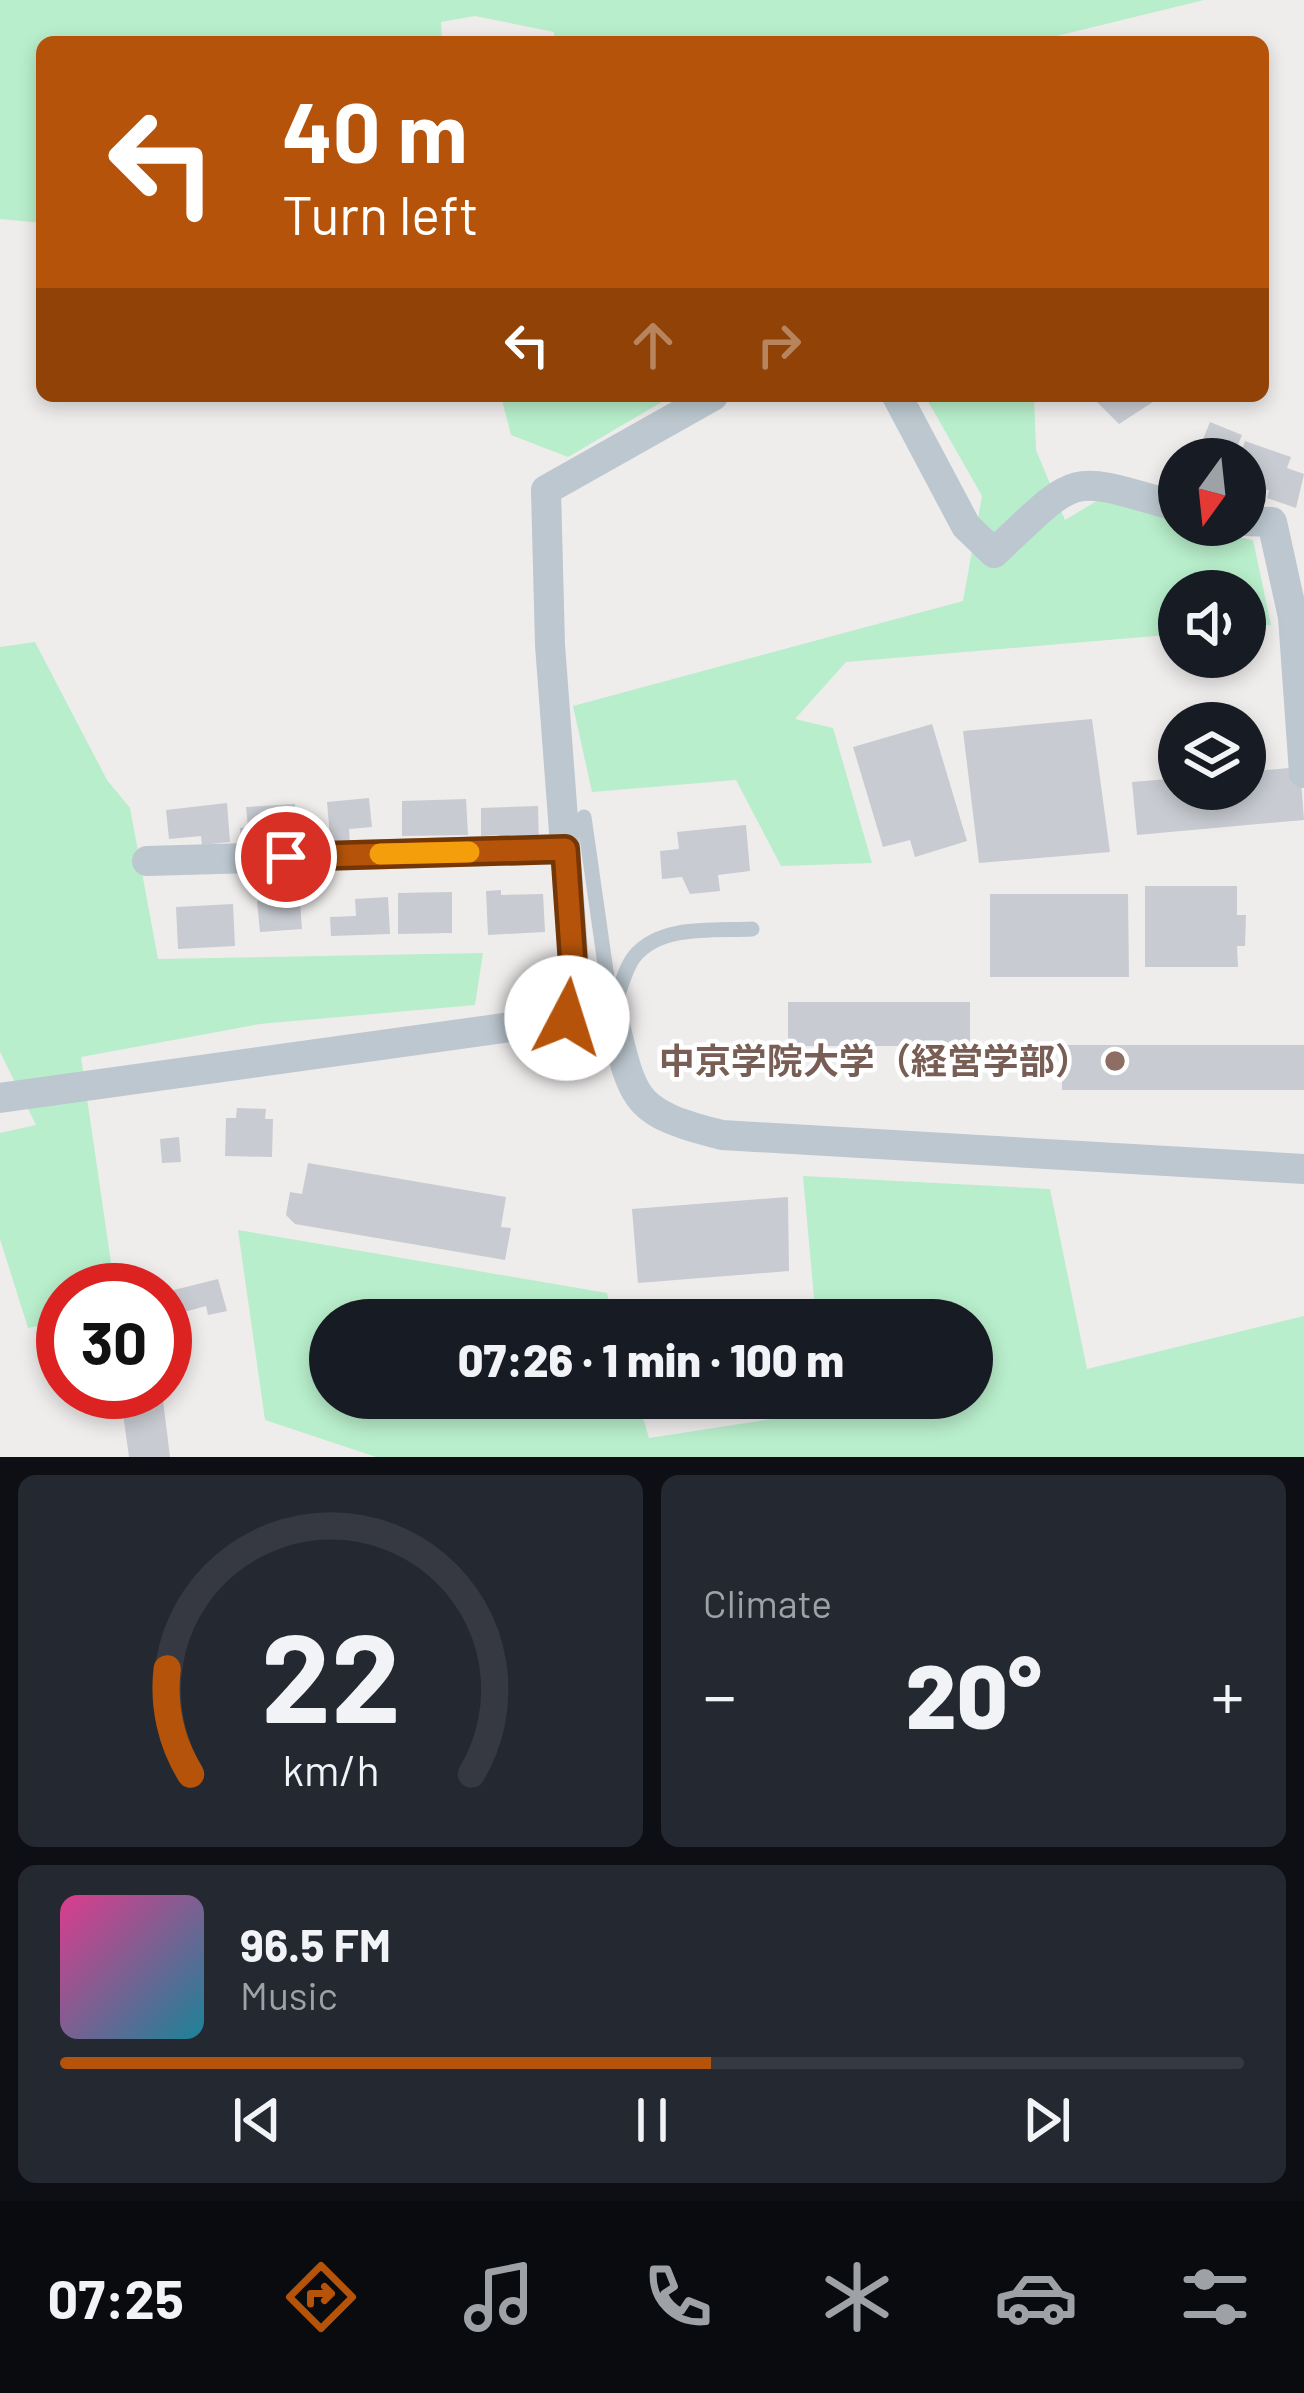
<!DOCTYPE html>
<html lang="en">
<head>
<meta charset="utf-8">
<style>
	:root { --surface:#171b24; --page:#242831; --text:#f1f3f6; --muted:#9ea1a6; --line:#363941; --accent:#b45309 }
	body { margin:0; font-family:Barlow,"Noto Sans JP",sans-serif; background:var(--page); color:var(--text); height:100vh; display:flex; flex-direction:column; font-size:45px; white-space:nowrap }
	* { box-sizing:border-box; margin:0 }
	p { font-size:39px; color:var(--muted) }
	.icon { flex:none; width:66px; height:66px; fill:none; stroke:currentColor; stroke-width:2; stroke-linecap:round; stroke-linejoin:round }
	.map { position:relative; height:1457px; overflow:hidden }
	.drawer { display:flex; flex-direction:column; gap:18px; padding:18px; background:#0d0f14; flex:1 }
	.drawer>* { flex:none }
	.guide { position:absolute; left:36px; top:36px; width:1233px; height:366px; border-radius:18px; box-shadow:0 6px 18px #0003; background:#b45309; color:#fff; overflow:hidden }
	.needle { width:78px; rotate:195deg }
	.tools { position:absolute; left:1158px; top:438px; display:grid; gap:24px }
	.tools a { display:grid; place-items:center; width:108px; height:108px; border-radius:50%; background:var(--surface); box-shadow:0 6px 18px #0003; font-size:60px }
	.speed { position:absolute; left:36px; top:1263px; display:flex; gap:24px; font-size:60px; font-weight:700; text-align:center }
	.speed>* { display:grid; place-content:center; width:156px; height:156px; border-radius:50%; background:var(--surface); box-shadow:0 6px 18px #0003; line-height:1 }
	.speed .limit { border:18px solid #d22; background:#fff; color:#111 }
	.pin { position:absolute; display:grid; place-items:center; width:102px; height:102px; color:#fff; margin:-51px; border:6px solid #fff; border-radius:50%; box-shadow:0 3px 12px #0007 }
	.me { position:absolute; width:132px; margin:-66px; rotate:5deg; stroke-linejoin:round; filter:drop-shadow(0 0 9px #0008) }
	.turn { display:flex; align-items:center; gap:42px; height:252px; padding:0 48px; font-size:54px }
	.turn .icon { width:156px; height:156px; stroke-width:2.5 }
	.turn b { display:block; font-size:84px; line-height:102px }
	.lanes { display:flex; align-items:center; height:114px; padding:0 48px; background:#0003; justify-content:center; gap:60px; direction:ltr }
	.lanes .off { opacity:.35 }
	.big { font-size:90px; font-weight:800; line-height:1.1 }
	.drawer .card { flex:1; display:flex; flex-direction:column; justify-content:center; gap:18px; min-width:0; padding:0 42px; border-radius:18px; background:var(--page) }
	.drawer .dial { align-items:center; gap:0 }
	.dial svg { height:312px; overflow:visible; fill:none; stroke:var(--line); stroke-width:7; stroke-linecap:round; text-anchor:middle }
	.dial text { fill:var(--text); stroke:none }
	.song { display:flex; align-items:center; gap:36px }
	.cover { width:144px; height:144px; border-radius:18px; background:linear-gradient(135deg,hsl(330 70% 55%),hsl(190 70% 35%)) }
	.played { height:12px; border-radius:6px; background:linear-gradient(90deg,var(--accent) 55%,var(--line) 55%) }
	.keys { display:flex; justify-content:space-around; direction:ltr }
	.heat { display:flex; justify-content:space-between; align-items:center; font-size:66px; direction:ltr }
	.drawer .tiles { flex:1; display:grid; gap:18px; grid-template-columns:1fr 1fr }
	.card:last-child { grid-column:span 2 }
	.trip { position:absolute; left:309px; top:1299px; width:684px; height:120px; border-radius:60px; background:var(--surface); box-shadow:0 6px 18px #0003; font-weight:800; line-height:120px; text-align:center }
	.menu { display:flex; height:192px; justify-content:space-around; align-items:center; background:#090b0e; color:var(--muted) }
	.menu .icon { width:84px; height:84px }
	.menu .selected { color:var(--accent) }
	.menu b { font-size:54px; color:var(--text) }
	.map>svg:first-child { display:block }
	.green { fill:#b8eecb }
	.building { fill:#c8cbd1 }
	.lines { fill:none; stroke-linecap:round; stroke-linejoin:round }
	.service { stroke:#bcc7cf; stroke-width:15 }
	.minor { stroke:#bcc7cf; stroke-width:30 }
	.route-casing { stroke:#753606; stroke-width:30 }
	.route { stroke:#b45309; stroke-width:21 }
	.slow { stroke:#f59e0b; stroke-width:21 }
	.education-dot { fill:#8d6e63; stroke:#fff; stroke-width:4.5 }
	.labels { text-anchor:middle; stroke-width:9; stroke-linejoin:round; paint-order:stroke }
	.education-label { font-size:36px; font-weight:bold; fill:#785e54; stroke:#fff; text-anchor:end }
</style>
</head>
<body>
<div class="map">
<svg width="1304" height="1457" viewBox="0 0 1304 1457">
	<rect width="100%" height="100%" fill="#efecec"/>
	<g class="green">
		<polygon points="0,0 1204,0 1032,42 554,42 554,32 475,16 441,22 442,42 42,42 42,223 0,219"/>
		<polygon points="501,396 672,396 568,457 511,435"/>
		<polygon points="925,396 1034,396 1036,450 1065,520 1100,499 1179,520 1179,525 1253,540 1271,625 1245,627 1245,591 1179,591 1179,634 846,662 795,719 833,728 872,863 781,866 736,780 592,792 573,706 963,601 982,496"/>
		<polygon points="35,642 107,780 130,808 158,959 483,953 475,1005 260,1024 81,1057 115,1290 63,1290 63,1321 28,1328 0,1239 0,1133 36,1125 0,1052 0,647"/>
		<polygon points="803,1176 1050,1189 1087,1369 1304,1316 1304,1457 376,1457 265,1420 238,1230 607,1293 614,1320 330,1320 330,1398 637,1398 649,1438 824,1411 824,1398 972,1398 972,1320 816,1320"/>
	</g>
	<g class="building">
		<polygon points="1091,396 1153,396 1156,400 1119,424"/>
		<polygon points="1210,422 1242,435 1232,459 1195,459"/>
		<polygon points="1245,441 1291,457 1287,468 1304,474 1296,508 1267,498 1269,490 1253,490 1255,485 1245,482 1245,459 1239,459"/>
		<polygon points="1092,719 1110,852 979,863 963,731"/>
		<polygon points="932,724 967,841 915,857 910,840 883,847 853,747"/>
		<polygon points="1300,767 1304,820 1137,835 1132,782 1179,778 1179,789 1245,789 1245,772"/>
		<polygon points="369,798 372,827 349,829 350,846 331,848 327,802"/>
		<polygon points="466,799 468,835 402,836 402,801"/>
		<polygon points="227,803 230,842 202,845 201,836 169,839 166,810"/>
		<polygon points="295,804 297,837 280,838 281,852 241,855 240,828 248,827 246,807"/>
		<polygon points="538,806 539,845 499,846 499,835 481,836 481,808"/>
		<polygon points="746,825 750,871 718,875 720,891 690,894 682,877 662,879 660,851 679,849 677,832"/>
		<polygon points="1145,886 1237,886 1237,915 1246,915 1245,946 1237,946 1238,967 1145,967"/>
		<polygon points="299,889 302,929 260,932 257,901 275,900 275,891"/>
		<polygon points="501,890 501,895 543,894 545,932 488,935 486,891"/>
		<polygon points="452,892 452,933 398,934 398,893"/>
		<polygon points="990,894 1128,894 1129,977 990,977"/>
		<polygon points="388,897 390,934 331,936 330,917 356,916 355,899"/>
		<polygon points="233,904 235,946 178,949 176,907"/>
		<rect x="788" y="1002" width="182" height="44"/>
		<rect x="1062" y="1045" width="242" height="45"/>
		<polygon points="237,1108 266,1109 265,1119 273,1119 272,1157 225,1156 226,1118 236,1118"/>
		<polygon points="179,1137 181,1162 162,1163 160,1139"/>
		<polygon points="308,1163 506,1197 501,1227 511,1228 505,1260 295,1224 286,1215 290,1192 302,1194"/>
		<polygon points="788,1197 789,1271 638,1283 632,1209"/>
		<polygon points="218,1279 227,1311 208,1315 206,1306 173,1315 166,1292"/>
		<polygon points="785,1314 785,1320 754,1320 754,1317"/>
		<polygon points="120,1392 162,1392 170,1457 129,1457"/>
		<polygon points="682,1398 714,1398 716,1415 684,1418"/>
	</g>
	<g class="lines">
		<g class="service">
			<polyline points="584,817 612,1013"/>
			<path d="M613 1010C619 994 624 970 634 957 660 924 715 931 752 929"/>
		</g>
		<g class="minor">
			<path d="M897 396 966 526 994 553C1081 471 1066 475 1179 507"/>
			<polyline points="1245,521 1272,522 1293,617 1304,773"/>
			<polyline points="147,861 565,849"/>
			<polyline points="567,1018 575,979 550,645 546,490 713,396"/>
			<path d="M0 1098 612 1013C634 1100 630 1112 722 1135L1304 1169"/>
		</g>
	</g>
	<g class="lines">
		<g class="route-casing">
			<polyline id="route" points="286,857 565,849 574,979 567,1018"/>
		</g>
		<use href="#route" class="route"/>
		<polyline class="slow" points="380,854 469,852"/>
	</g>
	<circle class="education-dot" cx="1115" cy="1061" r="12"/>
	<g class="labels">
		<g class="education-label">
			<text x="1091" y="1074">中京学院大学（経営学部）</text>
		</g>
	</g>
</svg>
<div class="tools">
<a><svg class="needle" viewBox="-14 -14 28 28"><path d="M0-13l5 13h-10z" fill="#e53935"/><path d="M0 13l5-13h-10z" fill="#9ea1a6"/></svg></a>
<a><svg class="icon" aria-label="sound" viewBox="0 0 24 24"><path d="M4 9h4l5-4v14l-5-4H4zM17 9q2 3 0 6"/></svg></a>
<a><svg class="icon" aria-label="layers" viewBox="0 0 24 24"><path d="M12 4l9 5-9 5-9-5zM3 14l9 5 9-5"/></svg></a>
</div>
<div class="speed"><div class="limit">30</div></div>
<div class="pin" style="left:286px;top:857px;background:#d93025"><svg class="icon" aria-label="arrive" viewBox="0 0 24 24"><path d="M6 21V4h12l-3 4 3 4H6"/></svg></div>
<svg class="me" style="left:567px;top:1018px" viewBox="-20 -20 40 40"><circle r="19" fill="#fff"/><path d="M0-13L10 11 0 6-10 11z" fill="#b45309"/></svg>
<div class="trip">07:26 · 1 min · 100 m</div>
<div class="guide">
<div class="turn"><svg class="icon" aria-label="left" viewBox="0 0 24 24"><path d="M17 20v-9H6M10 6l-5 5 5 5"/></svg><div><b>40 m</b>Turn left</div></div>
<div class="lanes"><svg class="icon" aria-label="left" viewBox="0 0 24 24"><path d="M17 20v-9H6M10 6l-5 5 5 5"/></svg><svg class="icon off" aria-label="ahead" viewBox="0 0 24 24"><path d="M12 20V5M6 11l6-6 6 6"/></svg><svg class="icon off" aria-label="right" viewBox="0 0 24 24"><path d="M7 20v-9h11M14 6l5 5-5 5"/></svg></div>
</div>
</div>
<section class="drawer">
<div class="tiles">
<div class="card dial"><svg viewBox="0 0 100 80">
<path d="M14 69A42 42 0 1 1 86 69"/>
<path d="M14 69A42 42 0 0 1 8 42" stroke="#b45309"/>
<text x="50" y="56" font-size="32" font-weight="700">22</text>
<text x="50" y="72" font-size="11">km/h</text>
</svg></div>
<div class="card"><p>Climate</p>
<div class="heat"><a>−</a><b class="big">20°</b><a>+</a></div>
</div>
<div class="card">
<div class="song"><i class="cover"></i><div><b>96.5 FM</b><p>Music</p></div></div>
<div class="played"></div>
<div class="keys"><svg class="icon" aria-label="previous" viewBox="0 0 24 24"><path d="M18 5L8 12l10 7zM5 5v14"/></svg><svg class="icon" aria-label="pause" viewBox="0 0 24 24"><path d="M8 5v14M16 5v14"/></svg><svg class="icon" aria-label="next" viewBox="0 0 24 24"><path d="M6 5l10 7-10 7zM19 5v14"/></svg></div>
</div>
</div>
</section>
<nav class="menu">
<b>07:25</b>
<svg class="icon selected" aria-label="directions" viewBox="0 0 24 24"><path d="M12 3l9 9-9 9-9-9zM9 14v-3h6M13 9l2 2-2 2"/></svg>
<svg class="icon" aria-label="music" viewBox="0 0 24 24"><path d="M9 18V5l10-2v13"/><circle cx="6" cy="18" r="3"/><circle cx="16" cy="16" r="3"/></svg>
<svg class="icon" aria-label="phone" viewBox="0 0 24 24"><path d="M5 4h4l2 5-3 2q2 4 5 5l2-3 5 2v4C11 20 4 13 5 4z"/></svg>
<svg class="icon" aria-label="climate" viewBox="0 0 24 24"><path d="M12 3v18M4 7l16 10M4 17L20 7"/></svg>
<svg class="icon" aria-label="car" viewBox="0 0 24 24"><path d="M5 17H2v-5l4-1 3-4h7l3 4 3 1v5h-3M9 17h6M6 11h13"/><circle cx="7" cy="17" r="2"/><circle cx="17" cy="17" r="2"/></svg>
<svg class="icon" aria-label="filters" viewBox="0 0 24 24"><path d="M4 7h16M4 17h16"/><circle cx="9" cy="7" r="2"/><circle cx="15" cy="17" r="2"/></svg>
</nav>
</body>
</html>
